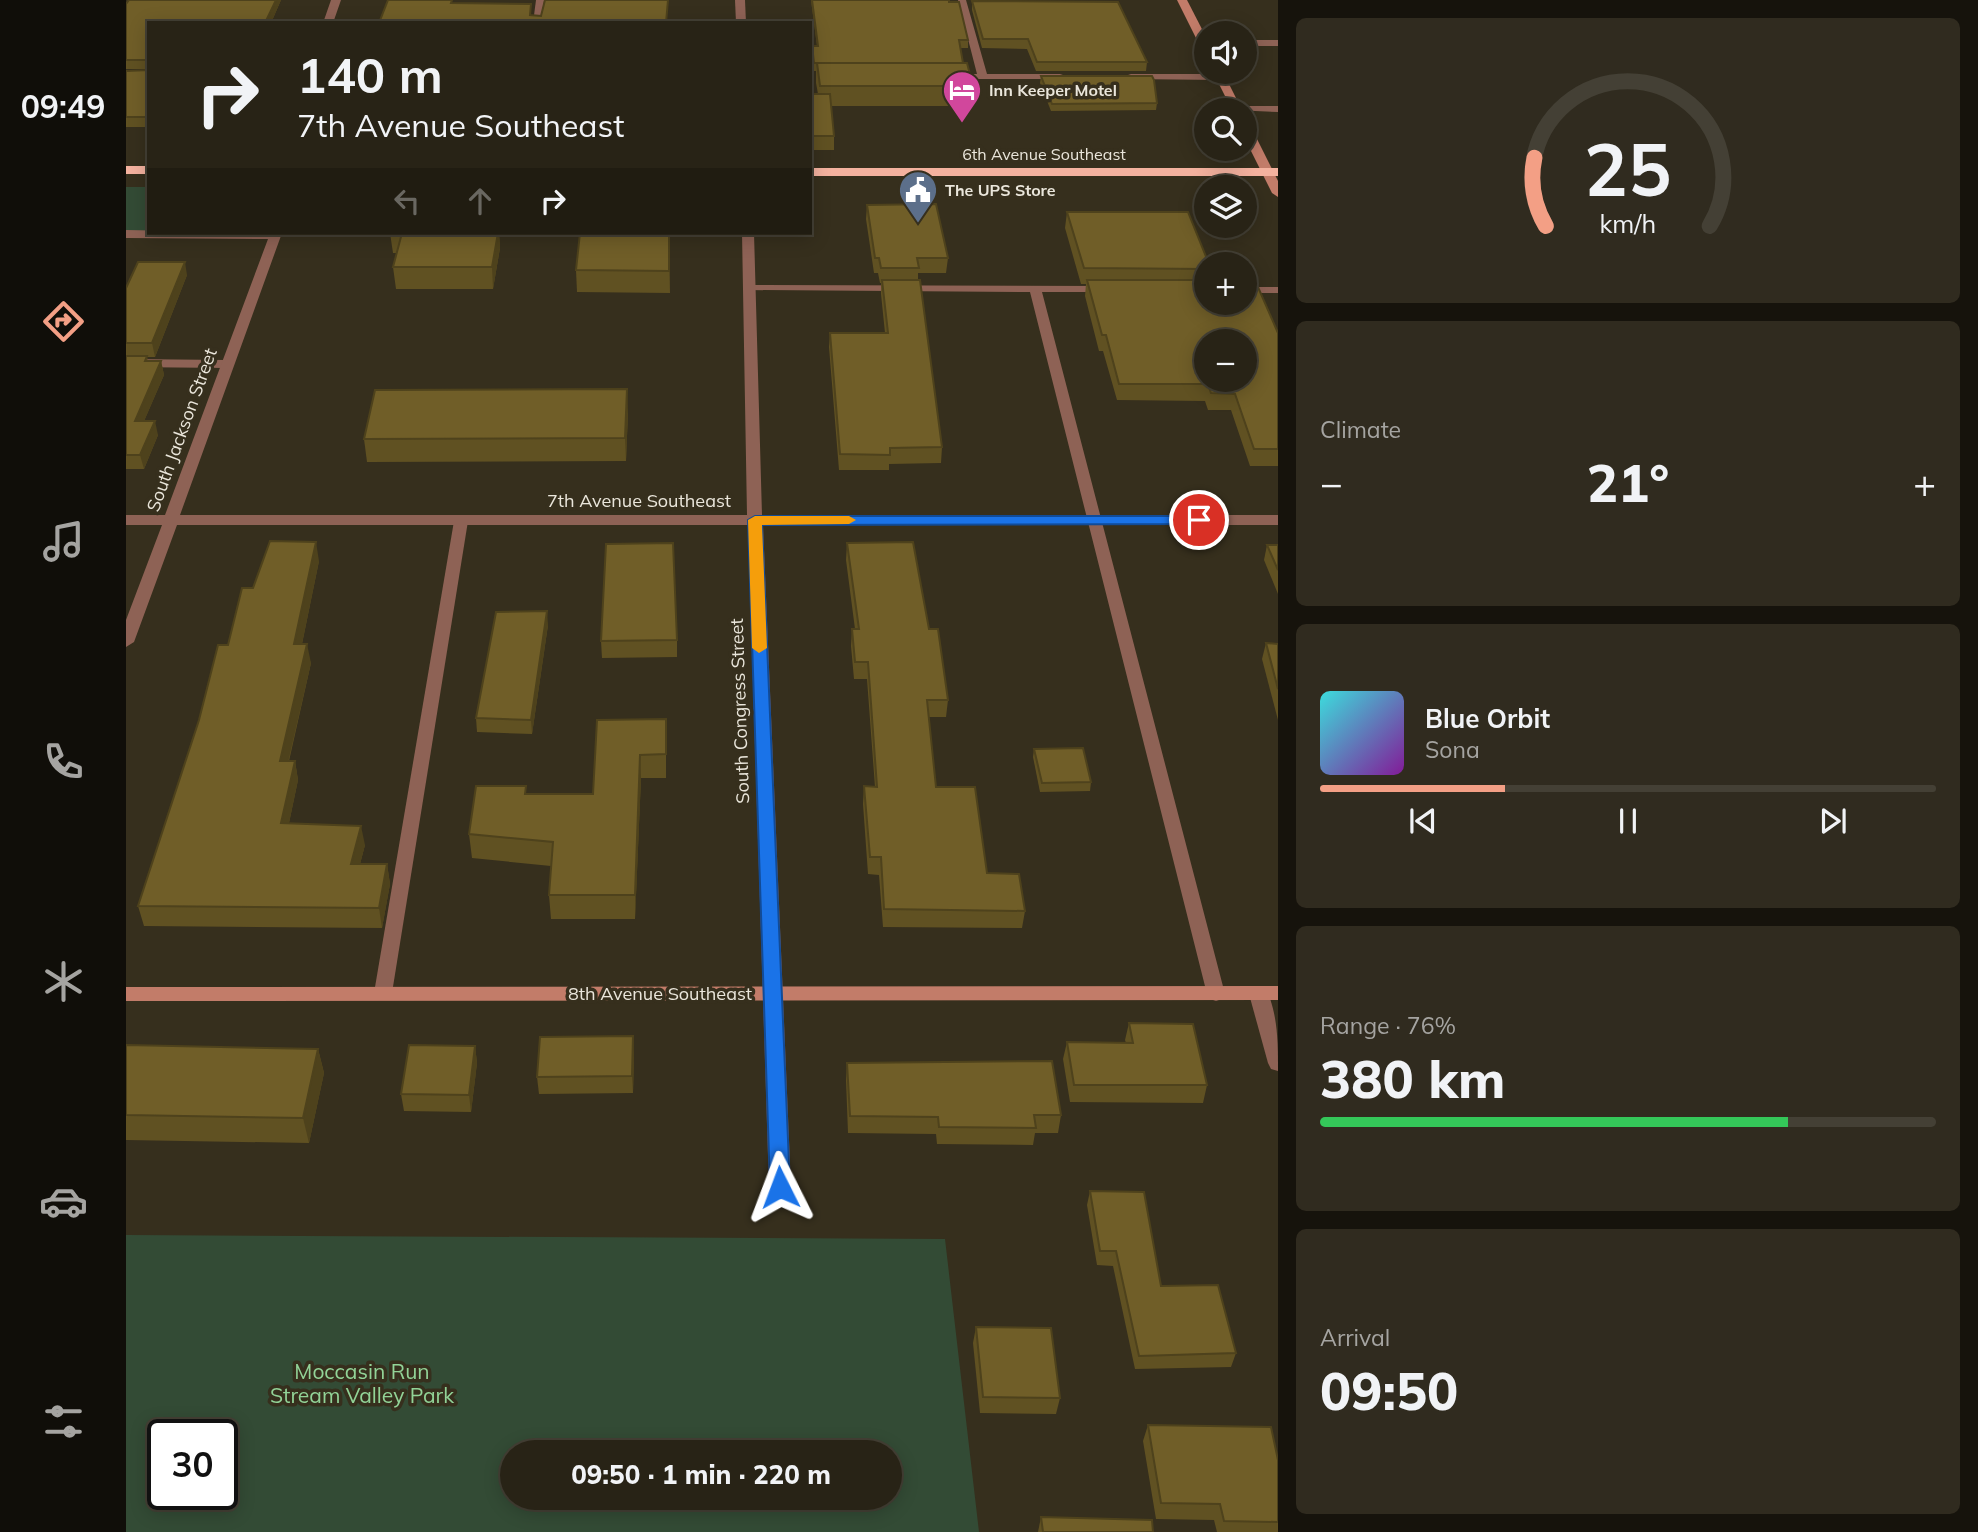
<!DOCTYPE html>
<html lang="en">
<head>
<meta charset="utf-8">
<style>
	:root { --surface:#282316; --page:#302b1f; --text:#f1f3f6; --muted:#a5a4a1; --line:#444035; --accent:#f39f85 }
	body { margin:0; font-family:Mulish,sans-serif; background:var(--page); color:var(--text); height:100vh; display:flex; flex-direction:column; font-size:26px; white-space:nowrap }
	* { box-sizing:border-box; margin:0 }
	p { font-size:23px; color:var(--muted) }
	.icon { flex:none; width:38px; height:38px; fill:none; stroke:currentColor; stroke-width:2; stroke-linecap:round; stroke-linejoin:round }
	.map { position:relative; flex:1; overflow:hidden }
	.details { display:flex; flex-direction:column; gap:18px; padding:18px; background:#16130c; width:700px }
	.details>* { flex:none }
	.banner { position:absolute; left:21px; top:21px; width:665px; height:214px; border-radius:0px; box-shadow:0 4px 18px #0003,0 0 0 2px var(--line); background:#282316; color:var(--text); overflow:hidden }
	.fabs { position:absolute; left:1068px; top:21px; display:grid; gap:14px }
	.fabs a { display:grid; place-items:center; width:63px; height:63px; border-radius:50%; background:var(--surface); box-shadow:0 4px 18px #0003,0 0 0 2px var(--line); font-size:35px }
	.speed { position:absolute; left:21px; top:1419px; display:flex; gap:14px; font-size:35px; font-weight:700; text-align:center }
	.speed>* { display:grid; place-content:center; width:91px; height:91px; border-radius:50%; background:var(--surface); box-shadow:0 4px 18px #0003,0 0 0 2px var(--line); line-height:1 }
	.speed .limit { border:4px solid #111; border-radius:10px; background:#fff; color:#111 }
	.pin { position:absolute; display:grid; place-items:center; width:60px; height:60px; color:#fff; margin:-30px; border:4px solid #fff; border-radius:50%; box-shadow:0 2px 7px #0007 }
	.me { position:absolute; width:77px; margin:-38px; rotate:357deg; stroke-linejoin:round; filter:drop-shadow(0 0 5px #0008) }
	.turn { display:flex; align-items:center; gap:24px; height:147px; padding:0 35px; font-size:32px }
	.turn .icon { width:91px; height:91px; stroke-width:2.5 }
	.turn b { display:block; font-size:49px; line-height:60px }
	.lanes { display:flex; align-items:center; height:66px; padding:0 35px; background:#0003; justify-content:center; gap:35px; direction:ltr }
	.lanes .off { opacity:.35 }
	.big { font-size:52px; font-weight:800; line-height:1.1 }
	.details .widget { flex:1; display:flex; flex-direction:column; justify-content:center; gap:10px; min-width:0; padding:0 24px; border-radius:10px; background:var(--page) }
	.details .dial { align-items:center; gap:0 }
	.dial svg { height:182px; overflow:visible; fill:none; stroke:var(--line); stroke-width:7; stroke-linecap:round; text-anchor:middle }
	.dial text { fill:var(--text); stroke:none }
	.song { display:flex; align-items:center; gap:21px }
	.cover { width:84px; height:84px; border-radius:10px; background:linear-gradient(135deg,hsl(180 70% 55%),hsl(290 70% 35%)) }
	.played { height:7px; border-radius:4px; background:linear-gradient(90deg,var(--accent) 30%,var(--line) 30%) }
	.keys { display:flex; justify-content:space-around; direction:ltr }
	.heat { display:flex; justify-content:space-between; align-items:center; font-size:38px; direction:ltr }
	.charge { height:10px; border-radius:5px; background:linear-gradient(90deg,#34c759 76%,var(--line) 0) }
	.trip { position:absolute; left:374px; top:1440px; width:402px; height:70px; border-radius:35px; background:var(--surface); box-shadow:0 4px 18px #0003,0 0 0 2px var(--line); font-weight:800; line-height:70px; text-align:center }
	main { display:flex; flex:1; min-height:0 }
	.tabs { display:flex; flex-direction:column; width:126px; justify-content:space-around; align-items:center; background:#100e09; color:var(--muted) }
	.tabs .icon { width:49px; height:49px }
	.tabs .selected { color:var(--accent) }
	.tabs b { font-size:32px; color:var(--text) }
	.map>svg:first-child { display:block }
	.green { fill:#334b35; fill-rule:evenodd }
	.lines { fill:none; stroke-linecap:round; stroke-linejoin:round }
	.lane { fill:#8e6255; fill-rule:evenodd }
	.street { fill:#8e6255; fill-rule:evenodd }
	.secondary { fill:#c27c69; fill-rule:evenodd }
	.highway { fill:#f4b29f; fill-rule:evenodd }
	.wall { fill:#605122 }
	.shaded-wall { fill:#4e421c }
	.building { fill:#705e28; stroke:#4e421c; stroke-width:2; fill-rule:evenodd }
	.route { fill:#1a73e8; stroke:#114b97; stroke-width:2 }
	.slow { fill:#f59e0b }
	.labels { text-anchor:middle; stroke-width:7; stroke-linejoin:round; paint-order:stroke }
	.far-poi-label { font-size:16px; font-weight:bold; fill:#eae6db; stroke:#362f1d; text-anchor:start }
	.far-street-label { font-size:16px; fill:#eae6db; stroke:#362f1d }
	.street-label { font-size:18px; fill:#eae6db; stroke:#362f1d }
	.near-park-label { font-size:21px; fill:#92d397; stroke:#362f1d }
</style>
</head>
<body>
<main>
<nav class="tabs">
<b>09:49</b>
<svg class="icon selected" aria-label="directions" viewBox="0 0 24 24"><path d="M12 3l9 9-9 9-9-9zM9 14v-3h6M13 9l2 2-2 2"/></svg>
<svg class="icon" aria-label="music" viewBox="0 0 24 24"><path d="M9 18V5l10-2v13"/><circle cx="6" cy="18" r="3"/><circle cx="16" cy="16" r="3"/></svg>
<svg class="icon" aria-label="phone" viewBox="0 0 24 24"><path d="M5 4h4l2 5-3 2q2 4 5 5l2-3 5 2v4C11 20 4 13 5 4z"/></svg>
<svg class="icon" aria-label="climate" viewBox="0 0 24 24"><path d="M12 3v18M4 7l16 10M4 17L20 7"/></svg>
<svg class="icon" aria-label="car" viewBox="0 0 24 24"><path d="M5 17H2v-5l4-1 3-4h7l3 4 3 1v5h-3M9 17h6M6 11h13"/><circle cx="7" cy="17" r="2"/><circle cx="17" cy="17" r="2"/></svg>
<svg class="icon" aria-label="filters" viewBox="0 0 24 24"><path d="M4 7h16M4 17h16"/><circle cx="9" cy="7" r="2"/><circle cx="15" cy="17" r="2"/></svg>
</nav>
<div class="map">
<svg width="1152" height="1532" viewBox="0 0 1152 1532">
	<rect width="100%" height="100%" fill="#362f1d"/>
	<g class="green">
		<polygon points="0,187 23,187 23,233 0,234"/>
		<path d="M0 1235 819 1239 853 1532H0ZM37 1435H96V1494H37ZM387 1452H765V1498H387Z"/>
	</g>
	<g class="lines">
		<g class="lane">
			<polygon points="410,0 418,0 416,23 407,23"/>
			<polygon points="832,0 840,0 861,74 934,74 937,75 937,79 820,79 818,77 823,74 851,74"/>
			<rect x="1118" y="40" width="34" height="6"/>
			<polygon points="1005,74 1094,74 1099,77 1094,80 1002,79 1002,75"/>
			<polygon points="1110,106 1152,106 1152,112 1106,110"/>
			<polygon points="623,285 979,286 985,289 979,292 916,292 1099,994 1096,999 1090,1001 1084,999 1081,994 904,292 619,290 617,288"/>
			<rect x="1118" y="287" width="34" height="6"/>
			<polygon points="0,359 101,360 107,364 101,368 0,367"/>
			<polygon points="335,517 342,521 266,993 263,998 257,1000 251,998 248,993 328,521"/>
		</g>
		<g class="street">
			<polygon points="205,0 215,0 207,23 197,23"/>
			<polygon points="609,0 619,0 620,23 610,23"/>
			<polygon points="0,230 156,233 54,515 621,515 616,233 628,233 636,515 1152,515 1152,525 637,525 665,1187 662,1193 654,1196 646,1193 643,1187 622,525 51,525 8,642 0,647 0,620 36,525 0,525 0,515 39,515 142,239 0,238"/>
			<path d="M1133 987 1140 989C1152 1014 1152 1043 1152 1071L1145 1069 1142 1063 1123 994 1126 989Z"/>
		</g>
		<g class="secondary">
			<polygon points="1051,0 1061,0 1080,37 1080,51 1075,48"/>
			<polygon points="1087,72 1097,72 1116,110 1106,110"/>
			<polygon points="1118,122 1124,125 1152,181 1152,197 1146,193 1118,137"/>
			<polygon points="1152,986 1152,1000 0,1001 0,987"/>
		</g>
		<g class="highway">
			<rect x="0" y="166" width="23" height="8"/>
			<rect x="684" y="168" width="468" height="8"/>
		</g>
	</g>
	<g class="wall">
		<polygon points="3,0 155,0 145,23 23,23 23,69 0,69 0,4"/>
		<polygon points="685,0 823,0 842,40 842,48 834,48 837,63 847,86 845,106 705,106 708,136 708,150 684,150 684,94 692,94 690,83 690,71 688,71 685,54 686,46 691,46"/>
		<polygon points="846,1 1021,62 1020,71 910,71 901,49 856,48 846,10"/>
		<polygon points="23,70 23,127 0,127 0,71"/>
		<polygon points="915,76 1031,103 1030,110 925,111 914,83"/>
		<polygon points="741,205 822,258 820,273 792,273 792,280 816,447 815,463 763,464 763,470 713,470 703,347 704,333 759,333 755,294 755,283 754,283 752,273 748,273 740,219"/>
		<polygon points="941,212 1080,264 1080,303 1152,333 1152,466 1124,466 1105,410 1082,410 1079,401 991,400 977,351 973,351 959,296 960,284 955,284 939,228"/>
		<polygon points="264,233 373,233 374,248 367,289 270,289 267,267 271,253 267,253"/>
		<polygon points="543,233 544,293 451,292 450,270"/>
		<polygon points="61,275 29,357 21,357 22,361 35,361 38,375 18,421 32,435 18,469 0,469 0,288"/>
		<polygon points="502,412 500,461 241,462 238,439"/>
		<polygon points="721,543 803,629 822,700 820,717 802,717 810,787 861,873 899,911 896,928 757,927 753,875 742,874 737,804 738,786 749,787 741,679 728,679 725,646 726,629 729,629 720,560"/>
		<polygon points="1141,545 1152,545 1152,594 1138,560"/>
		<polygon points="193,561 176,644 185,663 163,761 169,761 172,780 163,823 239,845 234,864 261,864 264,884 256,928 18,926 12,906 102,645 127,588"/>
		<polygon points="422,625 406,734 351,732 350,718"/>
		<polygon points="551,640 551,657 476,658 475,641"/>
		<polygon points="1140,643 1152,644 1152,720 1136,659"/>
		<polygon points="540,719 540,778 515,778 509,919 425,919 423,895 425,866 346,858 343,834 400,794 467,794"/>
		<polygon points="908,749 965,782 964,791 914,792 907,757"/>
		<polygon points="1003,1023 1081,1085 1077,1103 944,1102 937,1059 941,1042 1000,1043 999,1040"/>
		<polygon points="0,1045 192,1049 198,1073 183,1143 0,1140"/>
		<polygon points="349,1046 351,1063 345,1112 278,1111 275,1094"/>
		<polygon points="508,1053 507,1093 413,1094 411,1077"/>
		<polygon points="721,1063 935,1115 932,1133 909,1133 907,1145 811,1144 810,1134 722,1133 720,1080"/>
		<polygon points="964,1191 1035,1286 1110,1353 1105,1367 1009,1369 987,1266 971,1265 961,1205"/>
		<polygon points="850,1327 934,1398 930,1414 854,1413 847,1343"/>
		<polygon points="1022,1425 1152,1460 1152,1532 1091,1532 1088,1520 1030,1519 1017,1441"/>
		<polygon points="915,1517 1027,1532 912,1532"/>
	</g>
	<g class="shaded-wall">
		<polygon points="150,0 155,0 145,23 139,23"/>
		<polygon points="372,233 373,233 374,248 367,289 366,267"/>
		<polygon points="59,262 61,275 29,357 26,343"/>
		<polygon points="35,361 38,375 12,435 9,421"/>
		<polygon points="501,389 502,412 500,461 499,438"/>
		<polygon points="29,421 32,435 18,469 14,455"/>
		<polygon points="190,542 193,561 172,663 168,644"/>
		<polygon points="421,611 422,625 406,734 405,720"/>
		<polygon points="181,644 185,663 158,780 154,761"/>
		<polygon points="514,755 515,778 509,919 509,895"/>
		<polygon points="169,761 172,780 159,842 155,823"/>
		<polygon points="235,826 239,845 229,883 225,864"/>
		<polygon points="261,864 264,884 256,928 253,908"/>
		<polygon points="507,1036 508,1053 507,1093 506,1076"/>
		<polygon points="349,1046 351,1063 345,1112 343,1095"/>
		<polygon points="192,1049 198,1073 183,1143 177,1118"/>
	</g>
	<g class="building">
		<polygon points="3,0 150,0 139,23 23,23 23,61 21,60 0,60 0,4"/>
		<polygon points="262,0 326,0 325,3 405,4 404,15 415,16 419,0 542,0 540,23 253,23"/>
		<polygon points="686,0 823,0 823,2 833,2 842,40 833,40 837,63 688,63 686,46 692,46"/>
		<polygon points="846,1 992,2 1021,62 911,62 902,39 857,39"/>
		<polygon points="691,63 841,63 847,86 694,86"/>
		<polygon points="23,70 23,117 0,117 0,71"/>
		<polygon points="915,76 1026,76 1028,80 1031,103 926,104"/>
		<polygon points="684,94 704,94 708,136 684,136"/>
		<polygon points="810,204 822,258 791,258 793,268 755,268 753,258 749,258 741,205"/>
		<polygon points="941,212 1062,212 1083,264 1080,264 1080,269 958,268"/>
		<polygon points="276,233 372,233 366,267 267,267"/>
		<polygon points="454,233 543,233 543,271 450,270"/>
		<polygon points="12,262 59,262 26,343 0,343 0,288"/>
		<polygon points="756,280 794,280 816,447 764,448 764,455 714,454 704,333 762,333"/>
		<path d="M961 280H1080V303H1118V287H1132L1152 333V449H1128L1109 394 1085 393 1082 384H993L980 335H976ZM1080 341H1118V380H1080Z"/>
		<polygon points="0,356 21,356 19,361 35,361 9,421 29,421 14,455 0,455"/>
		<polygon points="501,389 499,438 238,439 249,390"/>
		<polygon points="144,541 190,542 168,644 181,644 154,761 169,761 155,823 235,826 225,864 261,864 253,908 12,906 73,720 92,645 102,645 116,588 127,588"/>
		<polygon points="787,542 803,629 812,629 822,700 801,700 810,787 849,787 861,873 893,874 899,911 758,909 755,857 744,857 738,786 751,787 742,662 729,662 726,629 733,629 721,543"/>
		<polygon points="547,543 551,640 475,641 480,544"/>
		<polygon points="1141,545 1152,545 1152,570"/>
		<polygon points="421,611 405,720 350,718 370,612"/>
		<polygon points="1140,643 1152,644 1152,689"/>
		<polygon points="540,719 540,754 514,755 509,895 423,895 427,842 343,834 350,786 400,786 399,794 467,794 471,720"/>
		<polygon points="957,748 965,782 916,783 908,749"/>
		<polygon points="1003,1023 1067,1024 1081,1085 948,1085 941,1042 1007,1043"/>
		<polygon points="507,1036 506,1076 411,1077 414,1037"/>
		<polygon points="0,1045 192,1049 177,1118 0,1115"/>
		<polygon points="283,1045 349,1046 343,1095 275,1094"/>
		<polygon points="926,1061 935,1115 908,1115 910,1128 813,1127 812,1117 724,1116 721,1063"/>
		<polygon points="964,1191 1018,1192 1035,1286 1092,1285 1110,1353 1013,1356 990,1251 974,1251"/>
		<polygon points="850,1327 925,1328 934,1398 857,1397"/>
		<polygon points="1022,1425 1145,1427 1152,1460 1152,1522 1098,1521 1094,1504 1035,1503"/>
		<polygon points="915,1517 1026,1520 1027,1532 917,1532"/>
	</g>
	<polygon class="route" points="629,516 1073,516 1080,520 1073,524 636,525 664,1187 661,1193 654,1195 647,1193 644,1187 622,520"/>
	<polygon class="slow" points="629,516 723,516 730,520 723,524 636,525 641,648 633,653 626,648 622,520"/>
	<defs>
		<g id="hotel-pin" transform="scale(2.0125)"><path d="M0 17L-7.5 6A9.5 9.5 0 1 1 7.5 6Z" fill="#d1479c" stroke="#362f1d"/><path d="M-6-4.5h1.5V1H6V5H4.5V3h-9V5H-6ZM-4 0a1.8 1.8 0 1 1 3.6 0ZM.5 0V-2.5h3Q6-2.5 6 0Z" fill="#fff"/></g>
		<g id="civic-pin" transform="scale(2.0125)"><path d="M0 17L-7.5 6A9.5 9.5 0 1 1 7.5 6Z" fill="#5c6f8a" stroke="#362f1d"/><path d="M-.6-6.5H3V-4.5H.6V-3L4-1V1h2V6H-6V1h2V-1L-.6-3ZM-1.2 2.5V6h2.4V2.5Z" fill="#fff"/></g>
	</defs>
	<g fill-rule="evenodd">
		<use href="#hotel-pin" x="836" y="90"/>
		<use href="#civic-pin" x="792" y="190"/>
	</g>
	<g class="labels">
		<g class="far-poi-label">
			<text x="863" y="96">Inn Keeper Motel</text>
			<text x="819" y="196">The UPS Store</text>
		</g>
		<g class="far-street-label">
			<text x="918" y="160">6th Avenue Southeast</text>
		</g>
		<g class="street-label">
			<text transform="translate(56 430) rotate(-70)" y="6">South Jackson Street</text>
			<text x="513" y="507">7th Avenue Southeast</text>
			<text transform="translate(614 711) rotate(-92)" y="6">South Congress Street</text>
			<text x="534" y="1000">8th Avenue Southeast</text>
		</g>
		<g class="near-park-label">
			<text x="236" y="1379">Moccasin Run<tspan x="236" dy="24">Stream Valley Park</tspan></text>
		</g>
	</g>
</svg>
<div class="fabs">
<a><svg class="icon" aria-label="sound" viewBox="0 0 24 24"><path d="M4 9h4l5-4v14l-5-4H4zM17 9q2 3 0 6"/></svg></a>
<a><svg class="icon" aria-label="search" viewBox="0 0 24 24"><circle cx="10" cy="10" r="6"/><path d="M15 15l6 6"/></svg></a>
<a><svg class="icon" aria-label="layers" viewBox="0 0 24 24"><path d="M12 4l9 5-9 5-9-5zM3 14l9 5 9-5"/></svg></a>
<a>+</a>
<a>−</a>
</div>
<div class="speed"><div class="limit">30</div></div>
<div class="pin" style="left:1073px;top:520px;background:#d93025"><svg class="icon" aria-label="arrive" viewBox="0 0 24 24"><path d="M6 21V4h12l-3 4 3 4H6"/></svg></div>
<svg class="me" style="left:654px;top:1187px" viewBox="-20 -20 40 40"><path d="M0-17L14 15 0 8-14 15z" fill="#1a73e8" stroke="#fff" stroke-width="4"/></svg>
<div class="trip">09:50 · 1 min · 220 m</div>
<div class="banner">
<div class="turn"><svg class="icon" aria-label="right" viewBox="0 0 24 24"><path d="M7 20v-9h11M14 6l5 5-5 5"/></svg><div><b>140 m</b>7th Avenue Southeast</div></div>
<div class="lanes"><svg class="icon off" aria-label="left" viewBox="0 0 24 24"><path d="M17 20v-9H6M10 6l-5 5 5 5"/></svg><svg class="icon off" aria-label="ahead" viewBox="0 0 24 24"><path d="M12 20V5M6 11l6-6 6 6"/></svg><svg class="icon" aria-label="right" viewBox="0 0 24 24"><path d="M7 20v-9h11M14 6l5 5-5 5"/></svg></div>
</div>
</div>
<section class="details">
<div class="widget dial"><svg viewBox="0 0 100 80">
<path d="M14 69A42 42 0 1 1 86 69"/>
<path d="M14 69A42 42 0 0 1 9 39" stroke="#f39f85"/>
<text x="50" y="56" font-size="32" font-weight="700">25</text>
<text x="50" y="72" font-size="11">km/h</text>
</svg></div>
<div class="widget"><p>Climate</p>
<div class="heat"><a>−</a><b class="big">21°</b><a>+</a></div>
</div>
<div class="widget">
<div class="song"><i class="cover"></i><div><b>Blue Orbit</b><p>Sona</p></div></div>
<div class="played"></div>
<div class="keys"><svg class="icon" aria-label="previous" viewBox="0 0 24 24"><path d="M18 5L8 12l10 7zM5 5v14"/></svg><svg class="icon" aria-label="pause" viewBox="0 0 24 24"><path d="M8 5v14M16 5v14"/></svg><svg class="icon" aria-label="next" viewBox="0 0 24 24"><path d="M6 5l10 7-10 7zM19 5v14"/></svg></div>
</div>
<div class="widget"><p>Range · 76%</p><b class="big">380 km</b><div class="charge"></div></div>
<div class="widget"><p>Arrival</p><b class="big">09:50</b></div>
</section>
</main>
</body>
</html>
